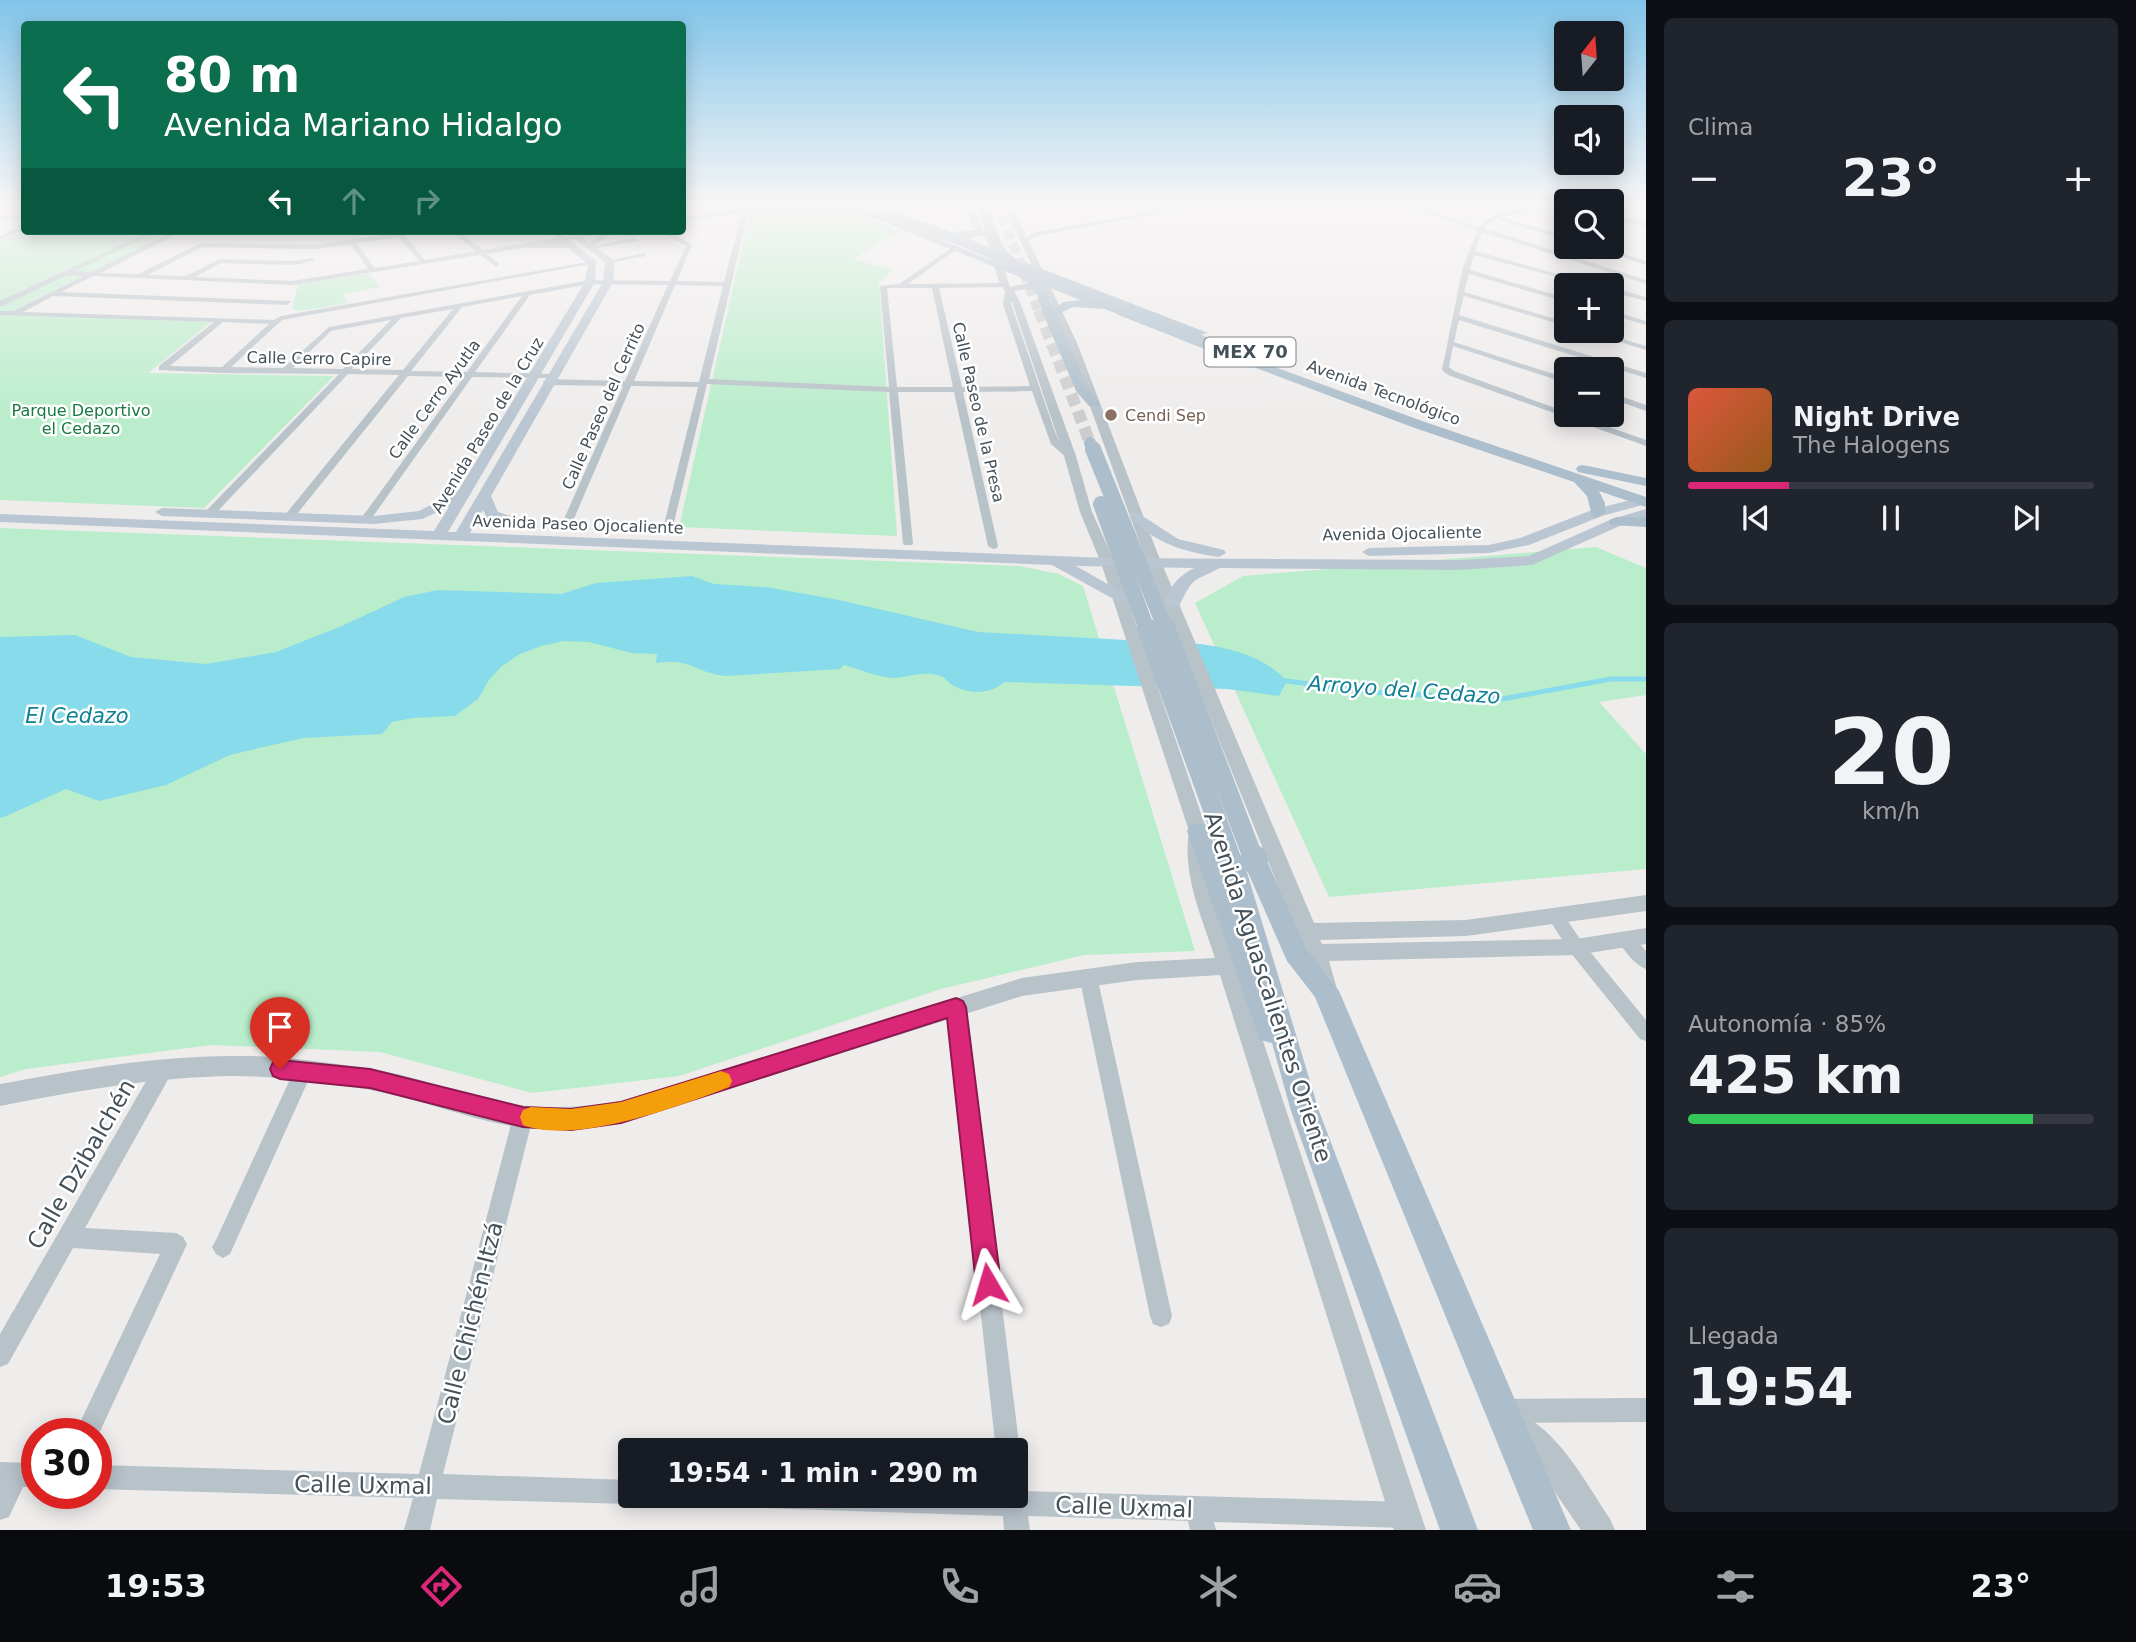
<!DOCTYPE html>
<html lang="es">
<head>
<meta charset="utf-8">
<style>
	:root { --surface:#171b24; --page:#20242c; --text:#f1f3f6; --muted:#9ea1a6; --line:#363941; --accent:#db2777 }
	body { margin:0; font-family:"DejaVu Sans",sans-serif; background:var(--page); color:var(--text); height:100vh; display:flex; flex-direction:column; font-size:26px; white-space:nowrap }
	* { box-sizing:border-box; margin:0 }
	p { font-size:23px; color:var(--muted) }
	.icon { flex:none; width:38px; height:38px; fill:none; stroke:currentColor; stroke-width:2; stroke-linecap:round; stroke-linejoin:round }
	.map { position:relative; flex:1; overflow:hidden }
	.details { display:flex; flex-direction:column; gap:18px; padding:18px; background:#0d0f14; width:490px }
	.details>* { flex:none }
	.top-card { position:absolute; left:21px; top:21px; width:665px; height:214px; border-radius:7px; box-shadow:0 4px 18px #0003; background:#0b6e4f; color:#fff; overflow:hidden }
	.needle { width:46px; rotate:17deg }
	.buttons { position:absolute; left:1554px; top:21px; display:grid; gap:14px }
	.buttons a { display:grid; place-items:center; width:70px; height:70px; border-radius:7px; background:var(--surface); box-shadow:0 4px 18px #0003; font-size:35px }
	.speed { position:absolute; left:21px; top:1418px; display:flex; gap:14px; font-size:35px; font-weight:700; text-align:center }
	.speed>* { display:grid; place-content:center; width:91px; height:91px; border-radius:50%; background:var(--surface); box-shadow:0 4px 18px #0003; line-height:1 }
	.speed .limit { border:10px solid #d22; background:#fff; color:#111 }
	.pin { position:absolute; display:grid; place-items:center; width:60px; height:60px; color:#fff; margin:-72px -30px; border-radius:50% 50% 50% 0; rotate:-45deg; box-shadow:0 0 7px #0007 }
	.pin .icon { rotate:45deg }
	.me { position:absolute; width:77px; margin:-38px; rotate:353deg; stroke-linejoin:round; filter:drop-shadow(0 0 5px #0008) }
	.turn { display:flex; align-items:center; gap:24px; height:147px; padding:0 28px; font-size:32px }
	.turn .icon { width:91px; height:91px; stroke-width:2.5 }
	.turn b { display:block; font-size:49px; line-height:60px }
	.lanes { display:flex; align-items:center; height:66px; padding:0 28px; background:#0003; justify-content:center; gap:35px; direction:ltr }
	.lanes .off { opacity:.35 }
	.big { font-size:52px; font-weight:700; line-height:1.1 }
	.details .widget { flex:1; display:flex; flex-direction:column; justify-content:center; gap:10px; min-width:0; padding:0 24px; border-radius:10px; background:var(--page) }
	.details .dial { align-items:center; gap:0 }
	.dial b { font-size:91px; line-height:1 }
	.song { display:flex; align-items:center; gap:21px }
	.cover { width:84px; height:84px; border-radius:10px; background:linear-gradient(135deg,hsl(10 70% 55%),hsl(30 70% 35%)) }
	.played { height:7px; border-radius:4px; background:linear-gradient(90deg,var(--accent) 25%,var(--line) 25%) }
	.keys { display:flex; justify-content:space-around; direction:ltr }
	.heat { display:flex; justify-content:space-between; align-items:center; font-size:38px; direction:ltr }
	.charge { height:10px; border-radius:5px; background:linear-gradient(90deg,#34c759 85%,var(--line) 0) }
	.trip { position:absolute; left:618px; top:1438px; width:410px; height:70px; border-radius:7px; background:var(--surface); box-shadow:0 4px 18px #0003; font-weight:700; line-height:70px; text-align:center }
	.menu { display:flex; height:112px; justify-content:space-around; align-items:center; background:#090b0e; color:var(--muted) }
	.menu .icon { width:49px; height:49px }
	.menu .on { color:var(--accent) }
	.menu b { font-size:32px; color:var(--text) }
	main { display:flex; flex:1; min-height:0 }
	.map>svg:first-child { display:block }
	.green { fill:#baedcb }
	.water { fill:#88dbea }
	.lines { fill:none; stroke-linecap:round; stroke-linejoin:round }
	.stream { stroke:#88dbea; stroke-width:5 }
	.primary-tunnel-far1 { stroke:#cdcdcf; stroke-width:10; stroke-dasharray:10 5; stroke-linecap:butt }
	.primary-tunnel { stroke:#cdcdcf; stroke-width:12; stroke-dasharray:12 6; stroke-linecap:butt }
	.minor { fill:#b8c2c9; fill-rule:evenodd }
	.tertiary { fill:#b8c2c9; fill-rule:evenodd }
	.secondary { fill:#bac6d1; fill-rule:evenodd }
	.primary { fill:#acbecb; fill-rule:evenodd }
	.primary-bridge-far4 { stroke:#acbecb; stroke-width:10 }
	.primary-bridge-far3 { stroke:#acbecb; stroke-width:12 }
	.primary-bridge-far2 { stroke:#acbecb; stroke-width:16 }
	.primary-bridge-far1 { stroke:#acbecb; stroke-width:20 }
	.primary-bridge { stroke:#acbecb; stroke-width:26 }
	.route { fill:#db2777; stroke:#8e194d; stroke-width:2 }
	.slow { fill:#f59e0b }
	.education-dot { fill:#8d6e63; stroke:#fff; stroke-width:2.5 }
	.labels { text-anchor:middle; stroke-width:5; stroke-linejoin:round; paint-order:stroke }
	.far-street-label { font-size:16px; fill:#455159; stroke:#fff }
	.far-park-label { font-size:16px; fill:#187942; stroke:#fff }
	.far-education-label { font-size:16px; fill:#785e54; stroke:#fff; text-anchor:start }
	.shield { fill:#fff; stroke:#7d858b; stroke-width:2 }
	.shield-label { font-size:18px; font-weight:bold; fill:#455159 }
	.water-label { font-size:21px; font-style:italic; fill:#0e8194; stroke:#fff }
	.near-street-label { font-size:23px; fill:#455159; stroke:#fff }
</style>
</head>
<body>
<main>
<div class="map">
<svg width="1646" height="1530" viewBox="0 0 1646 1530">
	<rect width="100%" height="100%" fill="#efecec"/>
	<g class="green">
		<polygon points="814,202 824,202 900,231 853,259 893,270 879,283 897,536 679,527 750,212"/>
		<polygon points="25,231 174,231 6,314 211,322 148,373 334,376 204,508 0,500 0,241"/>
		<polygon points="368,274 380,287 343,294 347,303 303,311 292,309 298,284"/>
		<polygon points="0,528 1019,566 1059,574 1083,586 1195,951 1084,955 941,989 679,1076 532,1093 380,1052 211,1045 26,1069 0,1077"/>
		<polygon points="1596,547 1646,568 1646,695 1599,702 1646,754 1646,869 1329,897 1195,603 1243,576"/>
	</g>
	<path class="water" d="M692 576 714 584 766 587 839 600 978 632 1200 644C1234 649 1263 656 1287 681L1279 696 1227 689 1005 682C990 694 972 695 954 686 949 684 946 678 941 676 924 670 908 678 892 678 877 677 859 669 844 665L840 669 726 676C696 673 690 657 656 663L657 654 632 653 589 642 564 641 541 646 520 654 502 666 489 680 478 699 455 716 413 718 392 722 382 734 304 738 263 747 230 755 166 785 99 801 66 789 2 818 0 817V637L75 635 131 657 206 664 276 652 344 625 404 597 438 590 561 594 596 583Z"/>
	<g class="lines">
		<polyline class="stream" points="1287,681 1370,692 1502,699 1611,679 1646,679"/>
		<polyline class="primary-tunnel-far1" points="997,202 1039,312"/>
		<polyline class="primary-tunnel" points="1039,310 1090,443"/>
		<g class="minor">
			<path d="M787 202H801L748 212 709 379 889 387 880 286 899 284 953 247H957V249L908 284 1004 283 1007 285 1004 287 939 288 962 387 1030 386 1003 304 1005 292 1011 291V304L1055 432 1060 443 1075 456 1067 458 1051 444 1032 391 963 392 998 546 997 548 993 549 988 546 954 392H898L913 543 912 545H904L903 543 889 392 707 384 671 535H663L662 533 698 387 631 386 570 528 565 531 561 530 560 528 623 386 547 385 543 382 547 379 625 381 668 285 590 284 530 295 475 372 552 374 556 376 555 378 472 377 369 522 365 523 360 520 464 377 408 376 293 519H285V515L399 375 348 374 214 515 210 516 205 513 206 511 339 374 222 373 159 370V366L214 322 0 315V311H13L84 276 67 275 3 306H0V301L151 231H159L75 271 91 272 174 231H182L101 273 138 274 201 243 315 245 397 233 395 231H429L405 236 425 260 476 251 451 231H458L483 250 604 231H618L487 254 499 264 497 267 480 255 292 285 93 276 61 292 291 301 288 305 53 296 23 312 274 320 281 316 593 261 596 263 282 320 231 367 283 368 329 327 590 280 670 281 686 246 661 231H668L692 245 677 281 724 282 742 212 682 222V218ZM399 237 419 261 374 268 357 243ZM351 244 368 269 292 281 195 277 221 263 295 265 315 260 312 258 295 261 220 259 186 276 148 275 202 247 315 249ZM675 285 723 286 699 382 634 381ZM887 288H932L953 387H897ZM522 296 467 372 411 371 462 307ZM453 309 403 370 352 369 401 318ZM391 320 343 369 293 368 331 331ZM223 322 269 324 222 367 170 366Z"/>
			<polygon points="1013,202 1019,202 1011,210 1007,210"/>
			<polygon points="1207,202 1220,202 1037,236 1023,243 1020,241 1035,232"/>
			<path d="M1392 202H1401L1479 227C1495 206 1542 207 1566 204V208L1525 212 1501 217 1566 236V240L1499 220V218L1488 223 1484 228 1646 280V284L1482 232 1475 251 1597 285H1587L1474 255 1470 270 1566 298V302L1469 274 1464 292 1566 322V326L1464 296 1459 315 1646 373V378L1459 320 1454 342 1566 378V383L1453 346 1449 367 1454 371 1566 412V415H1575L1646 440V446L1448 375 1442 370 1462 271 1477 230Z"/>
			<polygon points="0,215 24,216 24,220 0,219"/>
			<polygon points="24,226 24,230 0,240 0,236"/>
			<polygon points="259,231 339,231 336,233 262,233"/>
			<polygon points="634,238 636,241 591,249 588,247"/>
			<polygon points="1592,247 1601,247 1646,261 1646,265"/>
			<polygon points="644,253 646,256 610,263 607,261"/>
			<polygon points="1612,288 1646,297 1646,301 1612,292"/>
			<polygon points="1612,311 1646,321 1646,325 1612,315"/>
			<polygon points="1585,331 1596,331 1646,346 1646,350"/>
			<polygon points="1612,393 1646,405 1646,411 1612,399"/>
			<polygon points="1555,910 1561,911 1582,942 1646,1020 1646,1041 1640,1039 1570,952 1547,916 1549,911"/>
			<path d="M1626 933 1632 935 1646 951V969C1635 965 1623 950 1618 940L1620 935Z"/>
			<polygon points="1088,969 1094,971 1097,976 1172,1316 1169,1324 1161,1327 1153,1324 1150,1316 1079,976 1082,971"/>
			<polygon points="956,999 962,1002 965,1007 1020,1451 1015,1460 1015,1451 996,1451 947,1007 950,1002"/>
			<polygon points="163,1062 170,1064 172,1070 170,1076 85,1228 176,1233 183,1237 187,1244 96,1440 96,1433 75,1433 160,1254 73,1248 8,1364 0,1367 0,1334 156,1064"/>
			<polygon points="304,1062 311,1064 313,1070 230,1254 223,1258 216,1254 212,1247 216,1240 297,1064"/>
			<polygon points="523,1108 530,1111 533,1117 443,1474 630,1480 630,1496 641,1496 639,1501 630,1504 437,1499 430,1530 404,1530 413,1498 96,1489 96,1465 419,1474 513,1117 516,1111"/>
			<polygon points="1646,1398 1646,1422 1502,1423 1494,1419 1490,1411 1494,1403 1502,1399"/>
			<polygon points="0,1462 37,1463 37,1487 23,1487 9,1517 0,1520"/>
			<polygon points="1015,1485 1023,1491 1405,1502 1414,1506 1418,1515 1414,1524 1405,1528 1214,1522 1216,1530 1190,1530 1188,1521 1028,1516 1030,1530 1004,1530 1003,1516 760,1508 751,1505 748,1496 1015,1496"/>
		</g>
		<g class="tertiary">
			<path d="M964 202H972L984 232 983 223 990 225 1010 287 1027 283 1042 287 1002 202H1010L1077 343 1157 552 1314 923 1466 920 1646 895V911L1466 936 1320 940 1322 944 1576 939 1646 928V944L1576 955 1329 961 1337 989 1334 995 1326 998 1318 995 1308 962 1300 959 1297 953 1302 946 1300 940 1291 938 1288 932 1294 925 1143 552 1067 343 1044 293 1027 289 1014 291 1020 302 1076 456 1092 512 1115 563 1207 831C1202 873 1222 929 1241 966L1239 969 1426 1530H1394L1220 975 1137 980 1022 996 621 1123C588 1128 559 1132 526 1128 471 1122 419 1097 365 1089 321 1083 277 1076 233 1076 154 1077 76 1091 0 1106V1084C77 1070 154 1056 232 1056 277 1055 321 1062 365 1068 419 1075 471 1100 526 1106 559 1109 588 1106 621 1101L1022 978 1137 962 1215 958C1202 917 1182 875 1189 831L1101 563 1080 512 1064 456 1012 302 999 282 987 240 973 227Z"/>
			<path d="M1516 1412C1559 1430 1585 1482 1610 1519L1615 1530H1581L1541 1472 1505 1438 1501 1427 1505 1416Z"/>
		</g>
		<g class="secondary">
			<polygon points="1554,202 1566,202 1566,207"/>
			<polygon points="1612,215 1646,223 1646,227 1612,219"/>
			<path d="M549 231H558L596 261 595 282 448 532H456L603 282 605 262 564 231H573L589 242 607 231H615L594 246 615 261 613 282 491 496 498 512 536 524 538 527 531 531 526 530 487 518 483 510 470 533 1108 558 1458 560 1529 556 1612 519 1646 509V518L1622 525 1532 565 1458 570 1220 568C1190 583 1194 577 1179 606L1173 608 1165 603C1169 586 1179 576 1194 568L1076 566 1125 594 1127 597 1125 600 1119 602 1052 565 0 522V514L434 531 449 507 422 519 374 524 162 516 155 512 162 508 374 516 419 511 458 491 585 282 588 264 568 248H528L524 245 528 242H562Z"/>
			<polygon points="1642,497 1646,498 1646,504 1602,516 1529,545 1489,553 1369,556 1362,552 1369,548 1489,545 1520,538 1592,510"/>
			<path d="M1135 511 1178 539 1224 550 1226 553 1219 557C1184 552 1155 543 1130 518V512Z"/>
		</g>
		<g class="primary">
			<polygon points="834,202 846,202 1041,280 1032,282"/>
			<path d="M979 229 982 230V234L967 240 939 235C947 231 966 233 979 229Z"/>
			<polygon points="1019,263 1027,263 1208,333 1198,335 1019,267"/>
			<polygon points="1079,300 1108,306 1103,309 1073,307 1058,314 1053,311 1063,302"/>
			<polygon points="1179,335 1187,335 1422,421 1646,497 1646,507 1599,491 1605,503 1605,513 1597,518 1592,516 1587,496 1574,482 1412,427 1179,339"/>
			<polygon points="1074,367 1078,368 1088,390 1100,403 1099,406 1089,406 1076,391 1068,371"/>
			<polygon points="1583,465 1646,478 1646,486 1578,472 1576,469 1578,466"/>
			<polygon points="1617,517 1646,517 1646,527 1611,525 1609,522 1611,519"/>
			<polygon points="1198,823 1206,825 1220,859 1223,853 1231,850 1239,853 1243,859 1319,1111 1478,1530 1440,1530 1291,1111 1272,1043 1260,1040 1257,1032 1187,831 1190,825"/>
			<polygon points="1255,852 1263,855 1267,861 1306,948 1339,991 1571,1530 1533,1530 1315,997 1287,961 1243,861 1247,855"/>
		</g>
		<g class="primary-bridge-far4">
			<path d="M982 202C988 218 992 240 1002 253 1019 276 1098 300 1126 312"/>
			<path d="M882 213C922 228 1013 253 1038 287 1043 293 1045 304 1049 312"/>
		</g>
		<g class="primary-bridge-far3">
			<polyline points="1048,310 1074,371"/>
			<polyline points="1122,310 1206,343"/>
			<polyline points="1090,443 1093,451"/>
		</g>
		<g class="primary-bridge-far2">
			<polyline points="1093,449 1166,630"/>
			<polyline points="1101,504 1147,630"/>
		</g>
		<g class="primary-bridge-far1">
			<polyline points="1147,628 1231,859"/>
			<polyline points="1165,628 1254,860"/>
		</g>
		<polyline class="primary-bridge" points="1254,858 1255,861"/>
	</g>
	<linearGradient id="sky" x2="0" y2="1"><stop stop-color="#81c4e9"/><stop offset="0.49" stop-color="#f8f6f6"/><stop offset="1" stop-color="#f8f6f6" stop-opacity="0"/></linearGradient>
	<rect width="1646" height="416" fill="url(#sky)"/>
	<polygon class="route" points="956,998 963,1001 966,1007 1001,1284 997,1293 988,1296 980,1293 976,1284 947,1018 621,1123 571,1130 523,1127 370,1088 280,1079 273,1076 270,1069 273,1062 280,1060 370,1069 523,1107 571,1109 621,1102"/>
	<path class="slow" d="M721 1071 729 1074 732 1081 729 1087C678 1107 575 1145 523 1125L520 1117 523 1110 531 1107 571 1109 621 1102Z"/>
	<circle class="education-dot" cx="1111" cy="415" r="7"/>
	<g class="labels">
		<g class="far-street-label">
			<text transform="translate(319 358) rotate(1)" y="6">Calle Cerro Capire</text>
			<text transform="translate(1384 392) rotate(20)" y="6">Avenida Tecnológico</text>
			<text transform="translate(434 399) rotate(-54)" y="6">Calle Cerro Ayutla</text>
			<text transform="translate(603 406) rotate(-66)" y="6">Calle Paseo del Cerrito</text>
			<text transform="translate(979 412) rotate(77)" y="6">Calle Paseo de la Presa</text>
			<text transform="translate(487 425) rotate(-59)" y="6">Avenida Paseo de la Cruz</text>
			<text transform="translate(578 524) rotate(2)" y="6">Avenida Paseo Ojocaliente</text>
			<text transform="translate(1402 533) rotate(-1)" y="6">Avenida Ojocaliente</text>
		</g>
		<g class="far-park-label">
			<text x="81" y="416">Parque Deportivo<tspan x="81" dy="18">el Cedazo</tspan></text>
		</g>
		<g class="far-education-label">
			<text x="1125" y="421">Cendi Sep</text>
		</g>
		<rect class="shield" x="1204.5" y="337.5" width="91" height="29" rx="5"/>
		<g class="shield-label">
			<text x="1250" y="358">MEX 70</text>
		</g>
		<g class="water-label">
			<text transform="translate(1404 690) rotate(4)" y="7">Arroyo del Cedazo</text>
			<text x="77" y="723">El Cedazo</text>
		</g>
		<g class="near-street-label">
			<text transform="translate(1268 987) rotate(72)" y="8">Avenida Aguascalientes Oriente</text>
			<text transform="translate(81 1164) rotate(-60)" y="8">Calle Dzibalchén</text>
			<text transform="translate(470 1323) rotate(-76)" y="8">Calle Chichén-Itzá</text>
			<text transform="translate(363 1485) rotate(1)" y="8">Calle Uxmal</text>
			<text transform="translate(1124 1507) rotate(2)" y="8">Calle Uxmal</text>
		</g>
	</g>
</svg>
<div class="buttons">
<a><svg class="needle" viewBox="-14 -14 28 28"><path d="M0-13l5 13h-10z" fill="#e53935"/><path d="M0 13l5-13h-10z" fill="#9ea1a6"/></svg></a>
<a><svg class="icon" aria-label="sound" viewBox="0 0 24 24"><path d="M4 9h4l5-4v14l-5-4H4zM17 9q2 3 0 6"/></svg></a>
<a><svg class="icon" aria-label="search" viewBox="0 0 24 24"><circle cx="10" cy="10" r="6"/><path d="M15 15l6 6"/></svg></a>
<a>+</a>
<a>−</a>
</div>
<div class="speed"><div class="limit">30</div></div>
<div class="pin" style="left:280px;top:1069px;background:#d93025"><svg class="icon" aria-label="arrive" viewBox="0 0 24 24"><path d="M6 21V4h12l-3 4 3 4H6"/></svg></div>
<svg class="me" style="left:988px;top:1284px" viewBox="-20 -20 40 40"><path d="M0-17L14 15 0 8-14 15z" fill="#db2777" stroke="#fff" stroke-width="4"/></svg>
<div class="trip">19:54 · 1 min · 290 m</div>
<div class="top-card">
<div class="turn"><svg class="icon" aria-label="left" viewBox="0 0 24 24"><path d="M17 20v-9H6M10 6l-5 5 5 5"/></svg><div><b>80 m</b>Avenida Mariano Hidalgo</div></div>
<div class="lanes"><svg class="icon" aria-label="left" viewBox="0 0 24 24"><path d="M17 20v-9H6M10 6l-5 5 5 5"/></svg><svg class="icon off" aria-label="ahead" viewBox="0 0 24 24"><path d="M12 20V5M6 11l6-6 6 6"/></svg><svg class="icon off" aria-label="right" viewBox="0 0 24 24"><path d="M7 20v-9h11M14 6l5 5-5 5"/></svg></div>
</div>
</div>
<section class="details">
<div class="widget"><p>Clima</p>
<div class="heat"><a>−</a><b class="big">23°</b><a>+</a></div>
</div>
<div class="widget">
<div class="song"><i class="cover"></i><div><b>Night Drive</b><p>The Halogens</p></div></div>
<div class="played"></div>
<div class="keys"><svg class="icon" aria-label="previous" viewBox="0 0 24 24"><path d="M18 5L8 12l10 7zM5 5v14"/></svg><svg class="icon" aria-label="pause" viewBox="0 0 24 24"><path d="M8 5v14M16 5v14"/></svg><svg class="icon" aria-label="next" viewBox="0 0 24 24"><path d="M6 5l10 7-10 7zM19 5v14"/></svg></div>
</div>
<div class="widget dial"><b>20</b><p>km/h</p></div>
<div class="widget"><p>Autonomía · 85%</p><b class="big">425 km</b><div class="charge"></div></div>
<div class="widget"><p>Llegada</p><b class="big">19:54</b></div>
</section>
</main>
<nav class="menu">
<b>19:53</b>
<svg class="icon on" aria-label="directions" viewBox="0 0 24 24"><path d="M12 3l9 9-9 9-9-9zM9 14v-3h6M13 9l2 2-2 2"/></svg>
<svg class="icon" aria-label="music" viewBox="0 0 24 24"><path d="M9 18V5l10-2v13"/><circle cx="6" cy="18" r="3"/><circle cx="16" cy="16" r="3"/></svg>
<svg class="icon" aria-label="phone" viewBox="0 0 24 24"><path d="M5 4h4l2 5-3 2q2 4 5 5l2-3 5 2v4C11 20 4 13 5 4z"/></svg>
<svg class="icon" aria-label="climate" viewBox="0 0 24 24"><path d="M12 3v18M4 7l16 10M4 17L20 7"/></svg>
<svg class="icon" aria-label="car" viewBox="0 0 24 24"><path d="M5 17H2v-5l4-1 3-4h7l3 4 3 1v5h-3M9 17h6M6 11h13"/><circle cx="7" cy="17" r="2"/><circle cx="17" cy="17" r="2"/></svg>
<svg class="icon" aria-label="filters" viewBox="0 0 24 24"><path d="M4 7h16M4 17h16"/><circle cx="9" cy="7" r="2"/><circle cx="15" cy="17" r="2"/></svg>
<b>23°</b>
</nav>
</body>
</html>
